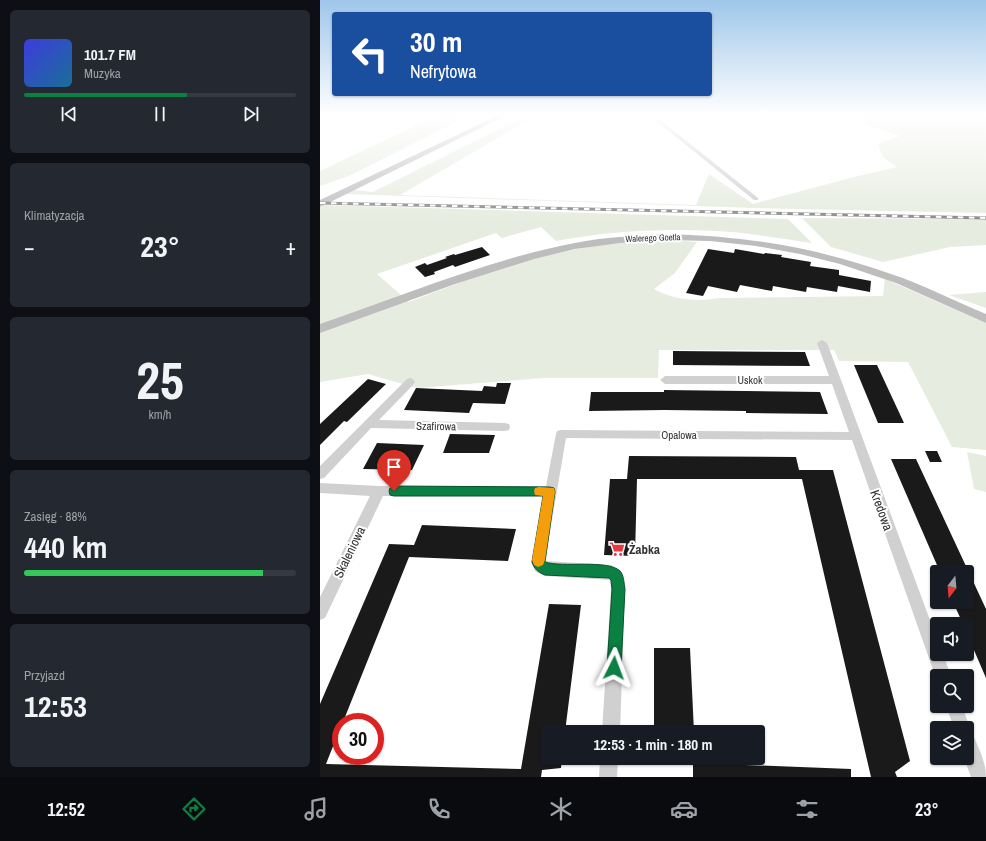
<!DOCTYPE html>
<html lang="pl">
<head>
<meta charset="utf-8">
<style>
	:root { --surface:#171b24; --page:#242831; --text:#f1f3f6; --muted:#9ea1a6; --line:#363941; --accent:#0b8043 }
	body { margin:0; font-family:"Archivo Narrow",sans-serif; background:var(--page); color:var(--text); height:100vh; display:flex; flex-direction:column; font-size:15px; white-space:nowrap }
	* { box-sizing:border-box; margin:0 }
	p { font-size:13px; color:var(--muted) }
	.icon { flex:none; width:22px; height:22px; fill:none; stroke:currentColor; stroke-width:2; stroke-linecap:round; stroke-linejoin:round }
	.map { position:relative; flex:1; overflow:hidden }
	.drawer { display:flex; flex-direction:column; gap:10px; padding:10px; background:#0d0f14; width:320px }
	.drawer>* { flex:none }
	.top-card { position:absolute; left:12px; top:12px; width:380px; height:84px; border-radius:4px; box-shadow:0 1px 3px #0004; background:#1a4fa0; color:#fff; overflow:hidden }
	.needle { width:26px; rotate:196deg }
	.fabs { position:absolute; left:610px; top:565px; display:grid; gap:8px }
	.fabs a { display:grid; place-items:center; width:44px; height:44px; border-radius:4px; background:var(--surface); box-shadow:0 1px 3px #0004; font-size:20px }
	.speed { position:absolute; left:12px; top:713px; display:flex; gap:8px; font-size:20px; font-weight:700; text-align:center }
	.speed>* { display:grid; place-content:center; width:52px; height:52px; border-radius:50%; background:var(--surface); box-shadow:0 1px 3px #0004; line-height:1 }
	.speed .limit { border:6px solid #d22; background:#fff; color:#111 }
	.pin { position:absolute; display:grid; place-items:center; width:34px; height:34px; color:#fff; margin:-41px -17px; border-radius:50% 50% 50% 0; rotate:-45deg; box-shadow:0 0 4px #0007 }
	.pin .icon { rotate:45deg }
	.me { position:absolute; width:44px; margin:-22px; rotate:3deg; stroke-linejoin:round; filter:drop-shadow(0 0 3px #0008) }
	.turn { display:flex; align-items:center; gap:14px; height:84px; padding:0 12px; font-size:18px }
	.turn .icon { width:52px; height:52px; stroke-width:2.5 }
	.turn b { display:block; font-size:28px; line-height:34px }
	.big { font-size:30px; font-weight:700; line-height:1.1 }
	.drawer .card { flex:1; display:flex; flex-direction:column; justify-content:center; gap:6px; min-width:0; padding:0 14px; border-radius:6px; background:var(--page) }
	.drawer .dial { align-items:center; gap:0 }
	.dial b { font-size:52px; line-height:1 }
	.song { display:flex; align-items:center; gap:12px }
	.cover { width:48px; height:48px; border-radius:6px; background:linear-gradient(135deg,hsl(240 70% 55%),hsl(200 70% 35%)) }
	.played { height:4px; border-radius:2px; background:linear-gradient(90deg,var(--accent) 60%,var(--line) 60%) }
	.keys { display:flex; justify-content:space-around; direction:ltr }
	.heat { display:flex; justify-content:space-between; align-items:center; font-size:22px; direction:ltr }
	.charge { height:6px; border-radius:3px; background:linear-gradient(90deg,#34c759 88%,var(--line) 0) }
	.trip { position:absolute; left:221px; top:725px; width:224px; height:40px; border-radius:4px; background:var(--surface); box-shadow:0 1px 3px #0004; font-weight:700; line-height:40px; text-align:center }
	.tabs { display:flex; height:64px; justify-content:space-around; align-items:center; background:#090b0e; color:var(--muted) }
	.tabs .icon { width:28px; height:28px }
	.tabs .selected { color:var(--accent) }
	.tabs b { font-size:18px; color:var(--text) }
	main { display:flex; flex:1; min-height:0 }
	.map>svg:first-child { display:block }
	.green { fill:#e6ecdf }
	.building { fill:#1a1a1a }
	.lines { fill:none; stroke-linecap:round; stroke-linejoin:round }
	.street { fill:#d0d0d0; fill-rule:evenodd }
	.secondary { fill:#bdbdbd; fill-rule:evenodd }
	.rail-casing { stroke:#888; stroke-width:3 }
	.rail { stroke:#fff; stroke-width:2; stroke-dasharray:5.5; stroke-linecap:butt }
	.route { fill:#0b8043; stroke:#07532c }
	.slow { fill:#f59e0b }
	.labels { text-anchor:middle; stroke-width:4; stroke-linejoin:round; paint-order:stroke }
	.far-street-label { font-size:9px; fill:#333; stroke:#fff }
	.street-label { font-size:11px; fill:#333; stroke:#fff }
	.near-street-label { font-size:13px; fill:#333; stroke:#fff }
	.near-poi-label { font-size:13px; font-weight:bold; fill:#333; stroke:#fff; text-anchor:start }
</style>
</head>
<body>
<main>
<section class="drawer">
<div class="card">
<div class="song"><i class="cover"></i><div><b>101.7 FM</b><p>Muzyka</p></div></div>
<div class="played"></div>
<div class="keys"><svg class="icon" aria-label="previous" viewBox="0 0 24 24"><path d="M18 5L8 12l10 7zM5 5v14"/></svg><svg class="icon" aria-label="pause" viewBox="0 0 24 24"><path d="M8 5v14M16 5v14"/></svg><svg class="icon" aria-label="next" viewBox="0 0 24 24"><path d="M6 5l10 7-10 7zM19 5v14"/></svg></div>
</div>
<div class="card"><p>Klimatyzacja</p>
<div class="heat"><a>−</a><b class="big">23°</b><a>+</a></div>
</div>
<div class="card dial"><b>25</b><p>km/h</p></div>
<div class="card"><p>Zasięg · 88%</p><b class="big">440 km</b><div class="charge"></div></div>
<div class="card"><p>Przyjazd</p><b class="big">12:53</b></div>
</section>
<div class="map">
<svg width="666" height="777" viewBox="0 0 666 777">
	<rect width="100%" height="100%" fill="#fff"/>
	<g class="green">
		<polygon points="118,115 150,115 31,175 0,186 0,171"/>
		<polygon points="207,115 217,115 80,195 376,205 389,174 433,204 530,178 577,167 563,157 558,144 580,136 546,125 542,115 666,115 666,213 435,208 25,194 34,190 53,192"/>
		<path d="M5 205 468 219 492 243C460 239 428 232 396 231 343 228 287 231 236 241L221 227 182 238 176 233 57 274 89 302 193 262 287 243 343 240 377 242 355 273 334 289C354 300 376 302 399 298L563 296 565 279 666 323V450L632 447 588 362 519 361 514 350H339L338 378H224L97 388 48 374 0 382V207Z"/>
		<polygon points="482,218 666,219 666,245 630,247 563,262 511,247"/>
		<polygon points="666,292 666,308 629,295"/>
		<polygon points="647,452 666,456 666,492 654,489"/>
	</g>
	<g class="building">
		<polygon points="162,247 170,255 135,267 133,265 114,272 115,274 105,277 95,267 105,263 107,265 127,258 125,257 134,254 135,255"/>
		<polygon points="388,249 414,253 415,249 444,254 445,253 462,255 461,257 491,262 490,266 519,270 519,275 551,281 550,292 518,286 517,292 487,287 486,292 453,286 452,291 420,285 417,292 388,286 383,296 366,293"/>
		<polygon points="353,351 485,352 490,366 353,365"/>
		<polygon points="534,365 557,365 584,423 558,423"/>
		<polygon points="48,379 66,384 27,422 24,421 0,445 0,424"/>
		<polygon points="177,383 191,383 185,404 153,403 149,413 84,410 96,388 162,391 164,386 176,387"/>
		<polygon points="344,390 500,392 508,414 426,413 426,411 344,410 269,411 271,392 344,392"/>
		<polygon points="130,434 175,435 169,453 123,453"/>
		<polygon points="57,443 104,445 92,470 43,469"/>
		<polygon points="605,451 617,451 622,462 610,462"/>
		<polygon points="309,456 476,457 479,470 513,470 590,761 575,772 577,777 551,777 482,479 317,479 315,556 284,555 290,479 307,479"/>
		<polygon points="571,459 596,459 666,609 666,678 647,634 647,624 643,624 633,602 647,602 647,572 620,572"/>
		<polygon points="102,525 196,529 188,561 89,557 23,722 21,722 21,726 6,764 201,769 229,604 261,605 245,732 228,732 228,758 242,758 241,768 222,770 221,777 0,777 0,704 69,544 94,545"/>
		<polygon points="334,648 370,648 374,732 334,732"/>
		<polygon points="373,763 531,769 531,777 373,777"/>
	</g>
	<g class="lines">
		<g class="street">
			<polygon points="329,115 334,115 438,198 438,200 434,200"/>
			<polygon points="502,340 507,343 521,380 617,639 617,654 623,654 631,676 617,676 617,681 532,440 246,438 225,561 291,565 301,571 305,589 300,732 282,732 291,589 290,580 225,576 215,571 211,562 224,496 63,496 5,618 0,620 0,597 50,496 0,493 0,483 59,486 226,486 236,434 237,431 241,430 529,432 512,384 345,384 340,380 345,376 509,376 497,343"/>
			<polygon points="90,378 93,379 95,382 93,385 59,420 185,423 189,424 190,427 189,430 185,431 51,428 4,478 0,479 0,466 87,379"/>
			<path d="M626 706H642L650 728 648 733 653 735C659 748 666 763 666 777H651L644 758H647V728H634Z"/>
			<polygon points="280,758 298,758 297,777 279,777"/>
		</g>
		<g class="secondary">
			<polygon points="179,115 187,115 0,207 0,200"/>
			<path d="M345 234C426 236 494 247 571 274 604 285 634 301 666 314V323L576 283 520 264 480 254 436 246 390 241 345 240 300 243 255 249 214 259 135 284 0 333V324C84 295 167 260 255 243 284 237 315 236 345 234Z"/>
		</g>
		<g class="rail-casing">
			<polyline id="rail" points="0,203 666,218"/>
		</g>
		<use href="#rail" class="rail"/>
	</g>
	<linearGradient id="sky" x2="0" y2="1"><stop stop-color="#9ec6ea"/><stop offset="0.51" stop-color="#fff"/><stop offset="1" stop-color="#fff" stop-opacity="0"/></linearGradient>
	<rect width="666" height="224" fill="url(#sky)"/>
	<path class="route" d="M74 486 230 487 234 488 235 492 225 562C243 568 287 559 300 571 304 575 304 584 305 589L301 668 299 674 294 676 289 674 287 668 292 589 291 580 289 578 225 575C218 572 215 570 212 562L223 496H74L70 495 69 491 70 488Z"/>
	<polygon class="slow" points="219,487 234,488 235,492 225,560 223,565 218,567 214,565 212,560 223,496 215,495 214,491 215,488"/>
	<defs>
		<g id="supermarket-bare" transform="scale(1.2)"><path d="M-6-5.5h2.5l.6 2H6L4.5 2H-2.5L-4.4-4H-6ZM-1.5 3.2a1.3 1.3 0 1 0 .1 0ZM3 3.2a1.3 1.3 0 1 0 .1 0Z" fill="#e63946" stroke="#fff" stroke-width="2.5" paint-order="stroke"/></g>
	</defs>
	<g fill-rule="evenodd">
		<use href="#supermarket-bare" x="297" y="549"/>
	</g>
	<g class="labels">
		<g class="far-street-label">
			<text transform="translate(333 238) rotate(-2)" y="3">Walerego Goetla</text>
		</g>
		<g class="street-label">
			<text x="430" y="384">Uskok</text>
			<text transform="translate(116 426) rotate(1)" y="4">Szafirowa</text>
			<text x="359" y="439">Opalowa</text>
		</g>
		<g class="near-street-label">
			<text transform="translate(562 510) rotate(70)" y="5">Kredowa</text>
			<text transform="translate(29 552) rotate(-64)" y="5">Skaleniowa</text>
		</g>
		<g class="near-poi-label">
			<text x="309" y="554">Żabka</text>
		</g>
	</g>
</svg>
<div class="fabs">
<a><svg class="needle" viewBox="-14 -14 28 28"><path d="M0-13l5 13h-10z" fill="#e53935"/><path d="M0 13l5-13h-10z" fill="#9ea1a6"/></svg></a>
<a><svg class="icon" aria-label="sound" viewBox="0 0 24 24"><path d="M4 9h4l5-4v14l-5-4H4zM17 9q2 3 0 6"/></svg></a>
<a><svg class="icon" aria-label="search" viewBox="0 0 24 24"><circle cx="10" cy="10" r="6"/><path d="M15 15l6 6"/></svg></a>
<a><svg class="icon" aria-label="layers" viewBox="0 0 24 24"><path d="M12 4l9 5-9 5-9-5zM3 14l9 5 9-5"/></svg></a>
</div>
<div class="speed"><div class="limit">30</div></div>
<div class="pin" style="left:74px;top:491px;background:#d93025"><svg class="icon" aria-label="arrive" viewBox="0 0 24 24"><path d="M6 21V4h12l-3 4 3 4H6"/></svg></div>
<svg class="me" style="left:294px;top:668px" viewBox="-20 -20 40 40"><path d="M0-17L14 15 0 8-14 15z" fill="#0b8043" stroke="#fff" stroke-width="4"/></svg>
<div class="trip">12:53 · 1 min · 180 m</div>
<div class="top-card">
<div class="turn"><svg class="icon" aria-label="left" viewBox="0 0 24 24"><path d="M17 20v-9H6M10 6l-5 5 5 5"/></svg><div><b>30 m</b>Nefrytowa</div></div>
</div>
</div>
</main>
<nav class="tabs">
<b>12:52</b>
<svg class="icon selected" aria-label="directions" viewBox="0 0 24 24"><path d="M12 3l9 9-9 9-9-9zM9 14v-3h6M13 9l2 2-2 2"/></svg>
<svg class="icon" aria-label="music" viewBox="0 0 24 24"><path d="M9 18V5l10-2v13"/><circle cx="6" cy="18" r="3"/><circle cx="16" cy="16" r="3"/></svg>
<svg class="icon" aria-label="phone" viewBox="0 0 24 24"><path d="M5 4h4l2 5-3 2q2 4 5 5l2-3 5 2v4C11 20 4 13 5 4z"/></svg>
<svg class="icon" aria-label="climate" viewBox="0 0 24 24"><path d="M12 3v18M4 7l16 10M4 17L20 7"/></svg>
<svg class="icon" aria-label="car" viewBox="0 0 24 24"><path d="M5 17H2v-5l4-1 3-4h7l3 4 3 1v5h-3M9 17h6M6 11h13"/><circle cx="7" cy="17" r="2"/><circle cx="17" cy="17" r="2"/></svg>
<svg class="icon" aria-label="filters" viewBox="0 0 24 24"><path d="M4 7h16M4 17h16"/><circle cx="9" cy="7" r="2"/><circle cx="15" cy="17" r="2"/></svg>
<b>23°</b>
</nav>
</body>
</html>
